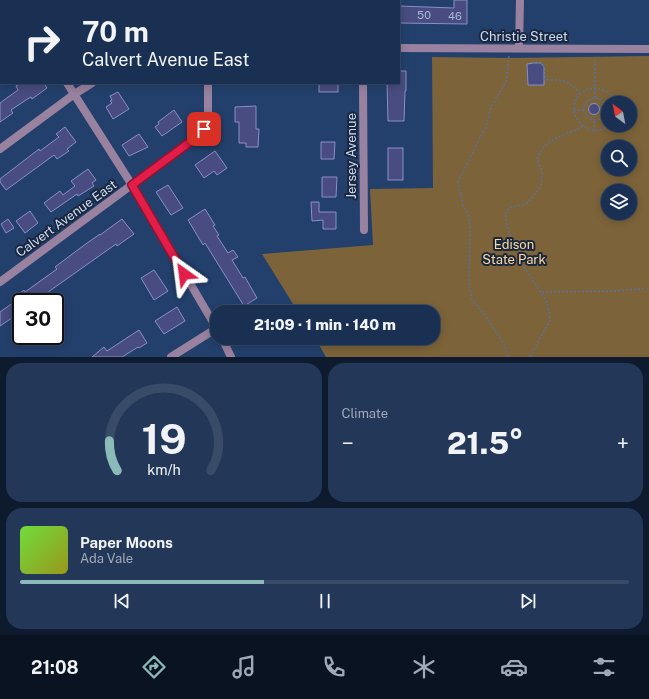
<!DOCTYPE html>
<html lang="en">
<head>
<meta charset="utf-8">
<style>
	:root { --surface:#1a3052; --page:#233859; --text:#f1f3f6; --muted:#9fa9b8; --line:#384b69; --accent:#8bbbb9 }
	body { margin:0; font-family:"Public Sans",sans-serif; background:var(--page); color:var(--text); height:100vh; display:flex; flex-direction:column; font-size:15px; white-space:nowrap }
	* { box-sizing:border-box; margin:0 }
	p { font-size:13px; color:var(--muted) }
	.icon { flex:none; width:22px; height:22px; fill:none; stroke:currentColor; stroke-width:2; stroke-linecap:round; stroke-linejoin:round }
	.map { position:relative; height:357px; overflow:hidden }
	.panel { display:flex; flex-direction:column; gap:6px; padding:6px; background:#0e1a2d; flex:1 }
	.panel>* { flex:none }
	.banner { position:absolute; left:0px; top:0px; width:400px; height:84px; box-shadow:0 2px 10px #0003,0 0 0 1px var(--line); background:#1a3052; color:var(--text); overflow:hidden }
	.needle { width:26px; rotate:328deg }
	.buttons { position:absolute; left:601px; top:96px; display:grid; gap:8px }
	.buttons a { display:grid; place-items:center; width:36px; height:36px; border-radius:50%; background:var(--surface); box-shadow:0 2px 10px #0003,0 0 0 1px var(--line); font-size:20px }
	.speed { position:absolute; left:12px; top:293px; display:flex; gap:8px; font-size:20px; font-weight:700; text-align:center }
	.speed>* { display:grid; place-content:center; width:52px; height:52px; border-radius:50%; background:var(--surface); box-shadow:0 2px 10px #0003,0 0 0 1px var(--line); line-height:1 }
	.speed .limit { border:2px solid #111; border-radius:6px; background:#fff; color:#111 }
	.pin { position:absolute; display:grid; place-items:center; width:34px; height:34px; color:#fff; margin:-17px; border-radius:8px; box-shadow:0 2px 6px #0006 }
	.me { position:absolute; width:44px; margin:-22px; rotate:329deg; stroke-linejoin:round; filter:drop-shadow(0 0 3px #0008) }
	.turn { display:flex; align-items:center; gap:14px; height:84px; padding:0 16px; font-size:18px }
	.turn .icon { width:52px; height:52px; stroke-width:2.5 }
	.turn b { display:block; font-size:28px; line-height:34px }
	.big { font-size:30px; font-weight:800; line-height:1.1 }
	.panel .tile { flex:1; display:flex; flex-direction:column; justify-content:center; gap:6px; min-width:0; padding:0 14px; border-radius:16px; background:var(--page) }
	.panel .dial { align-items:center; gap:0 }
	.dial svg { height:104px; overflow:visible; fill:none; stroke:var(--line); stroke-width:7; stroke-linecap:round; text-anchor:middle }
	.dial text { fill:var(--text); stroke:none }
	.song { display:flex; align-items:center; gap:12px }
	.cover { width:48px; height:48px; border-radius:6px; background:linear-gradient(135deg,hsl(100 70% 55%),hsl(60 70% 35%)) }
	.played { height:4px; border-radius:2px; background:linear-gradient(90deg,var(--accent) 40%,var(--line) 40%) }
	.keys { display:flex; justify-content:space-around; direction:ltr }
	.heat { display:flex; justify-content:space-between; align-items:center; font-size:22px; direction:ltr }
	.panel .tiles { flex:1; display:grid; gap:6px; grid-template-columns:1fr 1fr }
	.tile:last-child { grid-column:span 2 }
	.trip { position:absolute; left:210px; top:305px; width:230px; height:40px; border-radius:16px; background:var(--surface); box-shadow:0 2px 10px #0003,0 0 0 1px var(--line); font-weight:800; line-height:40px; text-align:center }
	.menu { display:flex; height:64px; justify-content:space-around; align-items:center; background:#0a1321; color:var(--muted) }
	.menu .icon { width:28px; height:28px }
	.menu .on { color:var(--accent) }
	.menu b { font-size:18px; color:var(--text) }
	.map>svg:first-child { display:block }
	.green { fill:#7c6339; fill-rule:evenodd }
	.building { fill:#484c80; stroke:#898fc8 }
	.lines { fill:none; stroke-linecap:round; stroke-linejoin:round }
	.path { stroke:#59729a; stroke-width:1.5; stroke-dasharray:2 2; stroke-linecap:butt }
	.street { stroke:#99829f; stroke-width:8 }
	.route-casing { stroke:#92132f; stroke-width:10 }
	.route { stroke:#e11d48; stroke-width:7 }
	.labels { text-anchor:middle; stroke-width:4; stroke-linejoin:round; paint-order:stroke }
	.number-label { font-size:11px; fill:#aab8da }
	.street-label { font-size:13px; fill:#cbdcf8; stroke:#1a273c }
	.park-label { font-size:13px; fill:#fddaa1; stroke:#1a273c }
</style>
</head>
<body>
<div class="map">
<svg width="649" height="357" viewBox="0 0 649 357">
	<rect width="100%" height="100%" fill="#23406d"/>
	<path class="green" d="M649 56V357H326L315 338H433V312H298L262 254 373 245 370 189 433 188 432 57 510 58ZM608 103H630V125H608ZM608 147H630V169H608ZM608 191H630V213H608Z"/>
	<g class="building">
		<polygon points="454,0 467,0 467,24 399,23 399,6 454,8"/>
		<polygon points="533,63 541,63 544,67 544,85 528,85 527,64"/>
		<polygon points="399,71 406,71 406,91 405,91 404,121 388,121 387,83 399,83"/>
		<polygon points="21,83 44,83 47,88 32,99 31,97 26,100 11,110 13,113 0,122 0,103 18,90 16,86"/>
		<rect x="319" y="83" width="19" height="9"/>
		<polygon points="118,92 129,109 113,119 106,107 112,103 110,101 112,100 110,96"/>
		<circle cx="594" cy="109" r="5.5"/>
		<polygon points="256,106 256,129 259,129 258,147 246,147 246,143 239,143 239,122 235,122 235,107"/>
		<polygon points="174,110 182,122 162,136 155,127 159,124 158,122"/>
		<polygon points="65,127 76,142 67,149 69,151 57,159 54,155 6,190 0,182 0,179 39,149 40,151 59,137 56,134"/>
		<polygon points="139,134 148,147 129,156 122,145"/>
		<polygon points="321,142 335,142 334,159 321,159"/>
		<rect x="388" y="148" width="15" height="32"/>
		<polygon points="215,151 227,168 217,175 214,171 204,178 195,165"/>
		<polygon points="88,169 96,180 92,183 94,186 78,196 77,194 51,212 44,203 60,191 63,195 75,186 71,181"/>
		<polygon points="322,177 337,177 336,197 322,197"/>
		<polygon points="168,185 183,208 171,215 156,192"/>
		<polygon points="311,202 319,202 319,212 336,212 336,229 323,229 323,220 312,221"/>
		<polygon points="205,209 215,225 213,226 219,235 217,236 228,253 233,250 238,257 232,260 243,278 245,277 257,298 244,306 205,243 203,245 188,220"/>
		<polygon points="30,211 38,223 25,233 16,221"/>
		<polygon points="8,219 14,228 6,233 1,224"/>
		<polygon points="122,219 134,234 117,246 116,244 34,302 21,302 21,330 12,318 0,326 0,312 17,300 15,297 24,290 25,292 57,269 55,267 83,246 100,234 100,235"/>
		<polygon points="154,270 168,291 154,300 141,278"/>
		<polygon points="177,307 185,321 164,334 155,321"/>
		<polygon points="139,330 147,343 139,348 138,347 122,357 92,357 104,347 107,351"/>
	</g>
	<g class="lines">
		<g class="path">
			<path d="M533 63H541L544 67 545 80C559 79 572 80 580 95"/>
			<circle cx="595" cy="109" r="11"/>
			<polyline points="595,98 595,58"/>
			<polyline points="574,110 584,110"/>
			<polyline points="594,121 595,131"/>
			<path d="M609 125C586 144 560 108 583 92 587 89 592 88 597 88 607 90 612 95 615 103"/>
			<polyline points="542,292 618,291 649,288"/>
			<polyline points="508,357 505,346 488,319 472,300 469,285 470,228 468,214 463,206 458,182 486,126 491,107 506,82 509,56"/>
			<path d="M530 357 550 320 549 311 546 300 522 264 521 256 511 241 505 215 509 208 526 204 541 187 542 171 537 159C539 156 540 151 543 148 553 136 570 134 583 126"/>
		</g>
		<g class="street">
			<polyline points="207,0 207,1"/>
			<polyline points="34,1 35,0"/>
			<polyline points="363,1 363,0"/>
			<polyline points="0,16 1,15"/>
			<polyline points="399,48 649,49"/>
			<polyline points="519,48 520,0"/>
			<polyline points="67,83 132,185 217,329"/>
			<polyline points="363,83 364,230"/>
			<polyline points="0,149 73,95 92,83"/>
			<polyline points="0,282 202,133 208,124 208,83"/>
			<polyline points="222,338 231,357"/>
			<polyline points="171,357 217,328"/>
		</g>
	</g>
	<g class="lines">
		<g class="route-casing">
			<polyline id="route" points="184,274 132,185 202,133 204,129"/>
		</g>
		<use href="#route" class="route"/>
	</g>
	<g class="labels">
		<g class="number-label">
			<text x="424" y="19">50</text>
			<text x="455" y="20">46</text>
		</g>
		<g class="street-label">
			<text x="524" y="41">Christie Street</text>
			<text transform="translate(351 156) rotate(-90)" y="5">Jersey Avenue</text>
			<text transform="translate(66 218) rotate(-36)" y="5">Calvert Avenue East</text>
		</g>
		<g class="park-label">
			<text x="514" y="249">Edison<tspan x="514" dy="15">State Park</tspan></text>
		</g>
	</g>
</svg>
<div class="buttons">
<a><svg class="needle" viewBox="-14 -14 28 28"><path d="M0-13l5 13h-10z" fill="#e53935"/><path d="M0 13l5-13h-10z" fill="#9fa9b8"/></svg></a>
<a><svg class="icon" aria-label="search" viewBox="0 0 24 24"><circle cx="10" cy="10" r="6"/><path d="M15 15l6 6"/></svg></a>
<a><svg class="icon" aria-label="layers" viewBox="0 0 24 24"><path d="M12 4l9 5-9 5-9-5zM3 14l9 5 9-5"/></svg></a>
</div>
<div class="speed"><div class="limit">30</div></div>
<div class="pin" style="left:204px;top:129px;background:#d93025"><svg class="icon" aria-label="arrive" viewBox="0 0 24 24"><path d="M6 21V4h12l-3 4 3 4H6"/></svg></div>
<svg class="me" style="left:184px;top:274px" viewBox="-20 -20 40 40"><path d="M0-17L14 15 0 8-14 15z" fill="#e11d48" stroke="#fff" stroke-width="4"/></svg>
<div class="trip">21:09 · 1 min · 140 m</div>
<div class="banner">
<div class="turn"><svg class="icon" aria-label="right" viewBox="0 0 24 24"><path d="M7 20v-9h11M14 6l5 5-5 5"/></svg><div><b>70 m</b>Calvert Avenue East</div></div>
</div>
</div>
<section class="panel">
<div class="tiles">
<div class="tile dial"><svg viewBox="0 0 100 80">
<path d="M14 69A42 42 0 1 1 86 69"/>
<path d="M14 69A42 42 0 0 1 8 46" stroke="#8bbbb9"/>
<text x="50" y="56" font-size="32" font-weight="700">19</text>
<text x="50" y="72" font-size="11">km/h</text>
</svg></div>
<div class="tile"><p>Climate</p>
<div class="heat"><a>−</a><b class="big">21.5°</b><a>+</a></div>
</div>
<div class="tile">
<div class="song"><i class="cover"></i><div><b>Paper Moons</b><p>Ada Vale</p></div></div>
<div class="played"></div>
<div class="keys"><svg class="icon" aria-label="previous" viewBox="0 0 24 24"><path d="M18 5L8 12l10 7zM5 5v14"/></svg><svg class="icon" aria-label="pause" viewBox="0 0 24 24"><path d="M8 5v14M16 5v14"/></svg><svg class="icon" aria-label="next" viewBox="0 0 24 24"><path d="M6 5l10 7-10 7zM19 5v14"/></svg></div>
</div>
</div>
</section>
<nav class="menu">
<b>21:08</b>
<svg class="icon on" aria-label="directions" viewBox="0 0 24 24"><path d="M12 3l9 9-9 9-9-9zM9 14v-3h6M13 9l2 2-2 2"/></svg>
<svg class="icon" aria-label="music" viewBox="0 0 24 24"><path d="M9 18V5l10-2v13"/><circle cx="6" cy="18" r="3"/><circle cx="16" cy="16" r="3"/></svg>
<svg class="icon" aria-label="phone" viewBox="0 0 24 24"><path d="M5 4h4l2 5-3 2q2 4 5 5l2-3 5 2v4C11 20 4 13 5 4z"/></svg>
<svg class="icon" aria-label="climate" viewBox="0 0 24 24"><path d="M12 3v18M4 7l16 10M4 17L20 7"/></svg>
<svg class="icon" aria-label="car" viewBox="0 0 24 24"><path d="M5 17H2v-5l4-1 3-4h7l3 4 3 1v5h-3M9 17h6M6 11h13"/><circle cx="7" cy="17" r="2"/><circle cx="17" cy="17" r="2"/></svg>
<svg class="icon" aria-label="filters" viewBox="0 0 24 24"><path d="M4 7h16M4 17h16"/><circle cx="9" cy="7" r="2"/><circle cx="15" cy="17" r="2"/></svg>
</nav>
</body>
</html>
